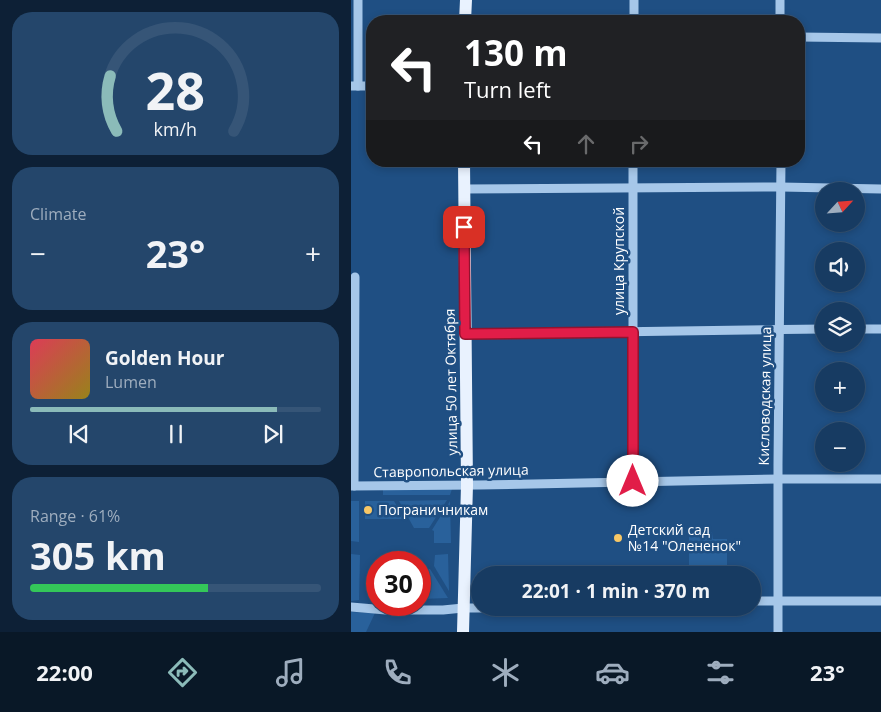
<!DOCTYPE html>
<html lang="en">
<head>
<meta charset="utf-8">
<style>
	:root { --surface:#173b62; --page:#24466b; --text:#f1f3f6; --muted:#9eadbe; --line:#365577; --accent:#8bbbb9 }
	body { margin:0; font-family:"Open Sans",sans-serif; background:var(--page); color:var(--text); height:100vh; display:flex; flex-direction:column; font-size:19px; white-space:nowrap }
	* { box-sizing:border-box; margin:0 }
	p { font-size:16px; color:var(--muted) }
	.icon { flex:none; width:28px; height:28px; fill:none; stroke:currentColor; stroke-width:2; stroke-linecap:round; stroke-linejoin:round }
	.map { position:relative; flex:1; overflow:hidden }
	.sheet { display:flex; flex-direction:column; gap:12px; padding:12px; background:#0d2036; width:351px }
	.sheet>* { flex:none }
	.guide { position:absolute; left:15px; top:15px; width:439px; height:152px; border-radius:20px; box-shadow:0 2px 8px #0003,0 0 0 1px var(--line); background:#202124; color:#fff; overflow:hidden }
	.needle { width:32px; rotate:64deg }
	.buttons { position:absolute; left:464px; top:182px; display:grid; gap:10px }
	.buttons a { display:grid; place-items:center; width:50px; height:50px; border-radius:50%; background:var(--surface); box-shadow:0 2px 8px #0003,0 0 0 1px var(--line); font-size:25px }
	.speed { position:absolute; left:15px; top:551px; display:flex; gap:10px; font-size:25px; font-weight:700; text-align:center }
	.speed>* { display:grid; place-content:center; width:65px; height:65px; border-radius:50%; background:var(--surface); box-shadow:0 2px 8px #0003,0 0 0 1px var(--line); line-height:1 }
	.speed .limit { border:8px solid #d22; background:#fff; color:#111 }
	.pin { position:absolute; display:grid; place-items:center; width:42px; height:42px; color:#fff; margin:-21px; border-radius:10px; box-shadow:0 2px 8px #0006 }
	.me { position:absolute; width:55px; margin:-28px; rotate:0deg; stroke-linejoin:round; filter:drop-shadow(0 0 4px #0008) }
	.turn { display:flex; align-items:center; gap:18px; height:105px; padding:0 15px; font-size:22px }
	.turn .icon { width:65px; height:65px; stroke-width:2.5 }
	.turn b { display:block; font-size:35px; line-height:42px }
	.lanes { display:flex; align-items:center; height:48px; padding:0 15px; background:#0003; justify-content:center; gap:25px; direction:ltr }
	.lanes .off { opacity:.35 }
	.big { font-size:38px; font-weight:700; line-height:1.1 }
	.sheet .widget { flex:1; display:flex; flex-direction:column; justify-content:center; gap:8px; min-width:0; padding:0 18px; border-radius:20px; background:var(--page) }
	.sheet .dial { align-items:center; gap:0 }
	.dial svg { height:130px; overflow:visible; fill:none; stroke:var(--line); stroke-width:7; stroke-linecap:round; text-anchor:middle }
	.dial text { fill:var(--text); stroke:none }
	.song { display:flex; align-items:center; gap:15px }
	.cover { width:60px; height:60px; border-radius:8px; background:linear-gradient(135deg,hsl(350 70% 55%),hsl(50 70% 35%)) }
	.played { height:5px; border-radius:2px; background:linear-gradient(90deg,var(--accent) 85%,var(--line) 85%) }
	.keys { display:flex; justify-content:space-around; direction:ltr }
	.heat { display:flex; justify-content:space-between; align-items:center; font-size:28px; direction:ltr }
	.charge { height:8px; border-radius:4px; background:linear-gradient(90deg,#34c759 61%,var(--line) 0) }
	.trip { position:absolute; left:120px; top:566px; width:290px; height:50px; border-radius:25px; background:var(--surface); box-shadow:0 2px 8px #0003,0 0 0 1px var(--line); font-weight:700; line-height:50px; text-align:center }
	.tab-bar { display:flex; height:80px; justify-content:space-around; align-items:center; background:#091827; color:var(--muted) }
	.tab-bar .icon { width:35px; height:35px }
	.tab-bar .active { color:var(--accent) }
	.tab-bar b { font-size:22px; color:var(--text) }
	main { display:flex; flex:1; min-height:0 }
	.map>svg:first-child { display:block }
	.green { fill:#29619b }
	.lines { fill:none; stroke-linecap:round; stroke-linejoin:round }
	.minor { stroke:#a6c7e9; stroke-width:9 }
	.major { stroke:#e9f2fe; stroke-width:12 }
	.route-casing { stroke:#92132f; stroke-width:12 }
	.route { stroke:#e11d48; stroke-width:9 }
	.poi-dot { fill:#f7c766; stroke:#1f4f83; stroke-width:2 }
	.labels { text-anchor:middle; stroke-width:5; stroke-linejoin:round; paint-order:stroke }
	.street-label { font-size:14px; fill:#fff; stroke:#1f4f83 }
	.poi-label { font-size:14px; fill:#fff; stroke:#1f4f83; text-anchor:start }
</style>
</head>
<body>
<main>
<section class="sheet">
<div class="widget dial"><svg viewBox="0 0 100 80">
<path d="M14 69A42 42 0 1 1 86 69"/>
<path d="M14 69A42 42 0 0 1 10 35" stroke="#8bbbb9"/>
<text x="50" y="56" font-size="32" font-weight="700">28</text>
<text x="50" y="72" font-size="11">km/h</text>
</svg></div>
<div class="widget"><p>Climate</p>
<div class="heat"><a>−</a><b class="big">23°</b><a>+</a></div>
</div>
<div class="widget">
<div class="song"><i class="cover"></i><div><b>Golden Hour</b><p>Lumen</p></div></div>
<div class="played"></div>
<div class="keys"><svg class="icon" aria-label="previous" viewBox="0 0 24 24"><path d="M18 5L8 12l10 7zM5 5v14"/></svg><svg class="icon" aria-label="pause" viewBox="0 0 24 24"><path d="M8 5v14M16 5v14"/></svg><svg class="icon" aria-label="next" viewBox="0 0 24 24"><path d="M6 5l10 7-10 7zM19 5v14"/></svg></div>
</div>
<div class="widget"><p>Range · 61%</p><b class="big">305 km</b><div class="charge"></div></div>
</section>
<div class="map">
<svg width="530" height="632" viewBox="0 0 530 632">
	<rect width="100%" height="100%" fill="#1f4f83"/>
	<g class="green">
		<polygon points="101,489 99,495 32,495 32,490"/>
		<polygon points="96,500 78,528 63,528 48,501"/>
		<polygon points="0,501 8,501 8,542 0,541"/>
		<polygon points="14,501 43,501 53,519 14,519"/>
		<polygon points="99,501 100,543 83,543 83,531 81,530"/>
		<polygon points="338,532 361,532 362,539 376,539 376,575 338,575"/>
		<polygon points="0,554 9,555 8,600 0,601"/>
		<polygon points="97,554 98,591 83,566 84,555"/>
		<polygon points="69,569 79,569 97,598 69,599"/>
		<polygon points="0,612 24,613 15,632 0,632"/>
	</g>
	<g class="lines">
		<g class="minor">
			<polyline points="283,0 283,21"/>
			<polyline points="429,21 429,0"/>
			<polyline points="448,37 530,38"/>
			<polyline points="0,86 21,86"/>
			<polyline points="7,86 7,0"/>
			<polyline points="282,161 282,481"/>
			<polyline points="113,189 430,187 530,189"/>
			<polyline points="505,329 530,329"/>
			<polyline points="114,334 472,329"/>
			<polyline points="0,486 128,485 427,479 530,479"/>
			<polyline points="3,486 4,277"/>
			<polyline points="401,601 530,601"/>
			<polyline points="0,607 35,610 92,610 112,608 160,608"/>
			<polyline points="427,632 427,465 430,161"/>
		</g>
		<g class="major">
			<polyline points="114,21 115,0"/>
			<polyline points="112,632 116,485 113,161"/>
		</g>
	</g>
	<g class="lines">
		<g class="route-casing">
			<polyline id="route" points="113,227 114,334 282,332 282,481"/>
		</g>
		<use href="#route" class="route"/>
	</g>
	<g class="poi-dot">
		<circle cx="17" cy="510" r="5"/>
		<circle cx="267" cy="538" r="5"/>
	</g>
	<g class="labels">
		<g class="street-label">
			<text transform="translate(268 261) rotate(-90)" y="5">улица Крупской</text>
			<text transform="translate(100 382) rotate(-91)" y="5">улица 50 лет Октября</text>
			<text transform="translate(414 396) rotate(-89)" y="5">Кисловодская улица</text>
			<text transform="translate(100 471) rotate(-1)" y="5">Ставропольская улица</text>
		</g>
		<g class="poi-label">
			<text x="27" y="515">Пограничникам</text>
			<text x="277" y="535">Детский сад<tspan x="277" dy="16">№14 "Олененок"</tspan></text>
		</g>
	</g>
</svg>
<div class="buttons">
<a><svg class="needle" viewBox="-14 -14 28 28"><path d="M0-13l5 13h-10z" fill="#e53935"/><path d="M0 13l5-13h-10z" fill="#9eadbe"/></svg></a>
<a><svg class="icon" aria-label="sound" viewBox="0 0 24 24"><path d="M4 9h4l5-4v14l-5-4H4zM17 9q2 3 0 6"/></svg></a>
<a><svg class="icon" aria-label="layers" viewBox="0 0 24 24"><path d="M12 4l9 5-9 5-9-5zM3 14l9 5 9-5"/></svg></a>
<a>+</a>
<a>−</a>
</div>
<div class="speed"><div class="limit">30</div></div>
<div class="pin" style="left:113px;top:227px;background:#d93025"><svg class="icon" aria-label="arrive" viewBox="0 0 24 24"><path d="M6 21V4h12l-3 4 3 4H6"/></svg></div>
<svg class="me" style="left:282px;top:481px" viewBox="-20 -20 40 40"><circle r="19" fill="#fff"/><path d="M0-13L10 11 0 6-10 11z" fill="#e11d48"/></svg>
<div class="trip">22:01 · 1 min · 370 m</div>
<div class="guide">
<div class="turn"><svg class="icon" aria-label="left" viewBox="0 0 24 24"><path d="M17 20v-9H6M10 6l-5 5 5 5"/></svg><div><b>130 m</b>Turn left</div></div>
<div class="lanes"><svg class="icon" aria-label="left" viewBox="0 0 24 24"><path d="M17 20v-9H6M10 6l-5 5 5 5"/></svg><svg class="icon off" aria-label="ahead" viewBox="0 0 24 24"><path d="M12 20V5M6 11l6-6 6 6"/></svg><svg class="icon off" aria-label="right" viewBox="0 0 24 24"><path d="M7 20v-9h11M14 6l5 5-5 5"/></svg></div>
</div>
</div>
</main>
<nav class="tab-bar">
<b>22:00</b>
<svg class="icon active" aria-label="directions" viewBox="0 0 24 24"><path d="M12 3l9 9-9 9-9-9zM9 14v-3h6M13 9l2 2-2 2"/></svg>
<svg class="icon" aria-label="music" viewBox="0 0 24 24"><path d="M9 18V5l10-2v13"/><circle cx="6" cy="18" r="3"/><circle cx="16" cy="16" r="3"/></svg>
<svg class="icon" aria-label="phone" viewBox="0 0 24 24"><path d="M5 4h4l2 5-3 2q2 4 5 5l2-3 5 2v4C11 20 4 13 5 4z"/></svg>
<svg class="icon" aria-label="climate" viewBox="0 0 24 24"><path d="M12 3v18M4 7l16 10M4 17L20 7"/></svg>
<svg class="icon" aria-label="car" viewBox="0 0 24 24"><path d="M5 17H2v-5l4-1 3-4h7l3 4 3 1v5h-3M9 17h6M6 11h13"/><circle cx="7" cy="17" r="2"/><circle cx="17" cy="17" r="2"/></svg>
<svg class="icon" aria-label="filters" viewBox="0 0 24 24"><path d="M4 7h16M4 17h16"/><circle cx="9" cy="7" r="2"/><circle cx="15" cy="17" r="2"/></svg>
<b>23°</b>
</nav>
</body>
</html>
